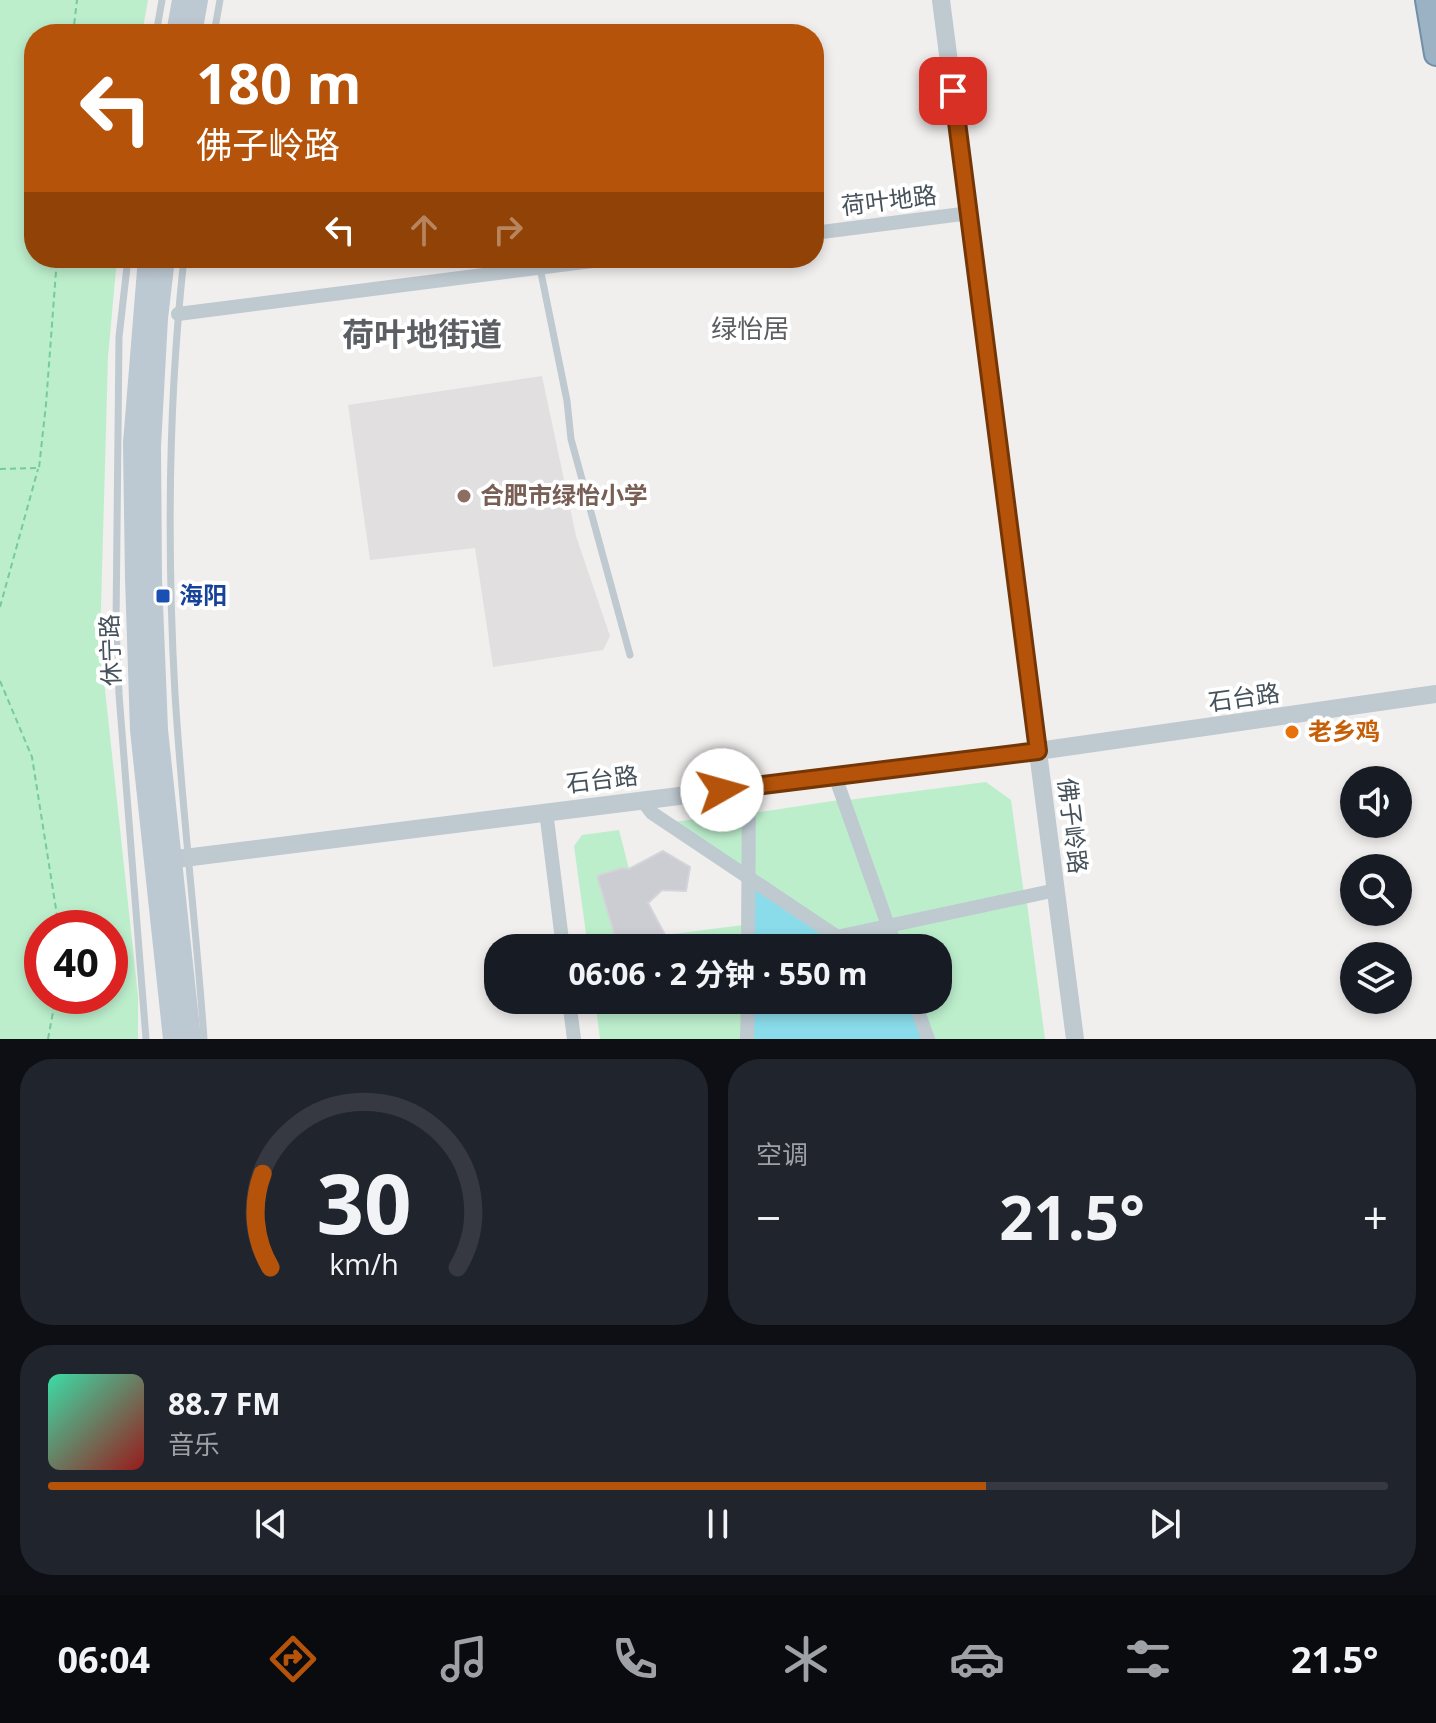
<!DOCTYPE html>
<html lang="zh">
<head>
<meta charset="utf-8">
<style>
	:root { --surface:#171b24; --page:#20242c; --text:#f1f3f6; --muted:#9ea1a6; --line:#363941; --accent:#b45309 }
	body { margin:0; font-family:"Open Sans","Noto Sans SC",sans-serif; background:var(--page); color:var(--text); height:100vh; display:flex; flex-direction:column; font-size:30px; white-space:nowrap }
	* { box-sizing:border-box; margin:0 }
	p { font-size:26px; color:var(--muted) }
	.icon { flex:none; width:44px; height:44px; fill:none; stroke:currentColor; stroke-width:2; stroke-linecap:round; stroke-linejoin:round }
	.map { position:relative; height:1039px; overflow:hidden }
	.side { display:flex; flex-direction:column; gap:20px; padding:20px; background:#0d0f14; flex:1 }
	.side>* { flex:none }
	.guide { position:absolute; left:24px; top:24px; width:800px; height:244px; border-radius:32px; box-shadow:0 4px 12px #0003; background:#b45309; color:#fff; overflow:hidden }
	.fabs { position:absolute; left:1340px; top:766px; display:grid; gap:16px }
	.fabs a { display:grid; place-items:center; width:72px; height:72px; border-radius:50%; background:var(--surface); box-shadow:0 4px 12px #0003; font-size:40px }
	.speed { position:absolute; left:24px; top:910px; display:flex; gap:16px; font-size:40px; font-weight:700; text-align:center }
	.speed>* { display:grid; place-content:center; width:104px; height:104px; border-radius:50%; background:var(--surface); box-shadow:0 4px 12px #0003; line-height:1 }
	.speed .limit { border:12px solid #d22; background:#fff; color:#111 }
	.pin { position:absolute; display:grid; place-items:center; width:68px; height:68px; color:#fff; margin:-34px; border-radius:16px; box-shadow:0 4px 12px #0006 }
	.me { position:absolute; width:88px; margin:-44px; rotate:83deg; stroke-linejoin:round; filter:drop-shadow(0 0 6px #0008) }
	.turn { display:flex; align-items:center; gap:28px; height:168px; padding:0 40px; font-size:36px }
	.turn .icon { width:104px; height:104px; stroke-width:2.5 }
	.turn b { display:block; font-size:56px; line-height:68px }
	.lanes { display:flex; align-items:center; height:76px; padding:0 40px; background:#0003; justify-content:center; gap:40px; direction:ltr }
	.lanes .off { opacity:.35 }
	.big { font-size:60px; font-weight:700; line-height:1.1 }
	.side .widget { flex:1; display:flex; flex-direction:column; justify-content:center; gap:12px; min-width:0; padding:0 28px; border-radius:32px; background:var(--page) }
	.side .dial { align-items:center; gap:0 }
	.dial svg { height:208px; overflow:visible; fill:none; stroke:var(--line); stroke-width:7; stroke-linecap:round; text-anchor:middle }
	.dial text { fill:var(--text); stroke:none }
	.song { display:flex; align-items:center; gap:24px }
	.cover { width:96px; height:96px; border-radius:12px; background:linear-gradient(135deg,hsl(160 70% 55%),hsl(0 70% 35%)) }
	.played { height:8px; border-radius:4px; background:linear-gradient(90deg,var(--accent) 70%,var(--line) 70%) }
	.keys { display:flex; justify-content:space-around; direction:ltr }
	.heat { display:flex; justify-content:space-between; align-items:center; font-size:44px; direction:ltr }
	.side .tiles { flex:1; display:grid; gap:20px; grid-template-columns:1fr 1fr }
	.widget:last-child { grid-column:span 2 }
	.trip { position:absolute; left:484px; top:934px; width:468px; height:80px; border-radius:32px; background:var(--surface); box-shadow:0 4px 12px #0003; font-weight:700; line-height:80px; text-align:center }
	.dock { display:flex; height:128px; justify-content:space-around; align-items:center; background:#090b0e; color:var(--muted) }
	.dock .icon { width:56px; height:56px }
	.dock .active { color:var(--accent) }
	.dock b { font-size:36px; color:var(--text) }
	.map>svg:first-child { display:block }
	.education { fill:#e1dfe0 }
	.green { fill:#bceecc; fill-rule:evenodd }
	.water { fill:#8adcea }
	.building { fill:#cbcdd3; stroke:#d2d5d9; stroke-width:2 }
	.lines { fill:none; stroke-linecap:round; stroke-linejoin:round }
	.trunk-casing { stroke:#718fa8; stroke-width:26 }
	.path { stroke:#75cb9b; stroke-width:2; stroke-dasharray:6 4; stroke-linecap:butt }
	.service { stroke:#bec9d0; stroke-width:7 }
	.minor { stroke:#bec9d0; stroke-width:14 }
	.tertiary { stroke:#bec9d0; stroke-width:18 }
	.secondary { stroke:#bcc8d2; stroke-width:20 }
	.trunk { stroke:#9ab2c4; stroke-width:22 }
	.route-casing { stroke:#753606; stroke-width:20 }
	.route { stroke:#b45309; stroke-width:14 }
	.education-dot { fill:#8d6e63; stroke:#fff; stroke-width:3 }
	.transit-dot { fill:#1a4fb4; stroke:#fff; stroke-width:3 }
	.food-dot { fill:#e8710a; stroke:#fff; stroke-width:3 }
	.labels { text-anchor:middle; stroke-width:8; stroke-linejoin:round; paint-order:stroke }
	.street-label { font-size:24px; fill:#46525b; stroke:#fff }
	.education-label { font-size:24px; font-weight:bold; fill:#785e54; stroke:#fff; text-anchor:start }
	.transit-label { font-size:24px; font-weight:bold; fill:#164399; stroke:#fff; text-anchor:start }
	.food-label { font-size:24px; font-weight:bold; fill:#c56008; stroke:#fff; text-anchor:start }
	.neighbourhood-label { font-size:26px; fill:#5b5f63; stroke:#fff }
	.district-label { font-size:32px; font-weight:bold; fill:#5b5f63; stroke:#fff }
</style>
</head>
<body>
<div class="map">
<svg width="1436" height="1039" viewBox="0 0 1436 1039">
	<rect width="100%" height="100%" fill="#f1eeee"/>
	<polygon class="education" points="542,376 576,536 610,636 603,650 493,667 475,548 370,560 348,405"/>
	<g class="green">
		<path d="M0 0H148L142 34H34V258H117L108 357 100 643 138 996V1039H0ZM110 928V996H42V928Z"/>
		<polygon points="986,782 1011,800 1024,894 891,922 848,800"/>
		<polygon points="839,800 882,924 836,933 752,876 753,813"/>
		<polygon points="744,813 743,869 673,822"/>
		<polygon points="619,830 629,869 621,948 588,948 574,846 582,835"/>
		<polygon points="1027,903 1045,1039 932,1039 918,1000 938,1000 938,948 900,948 894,931"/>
		<polygon points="743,925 742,948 672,948 665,935"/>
		<polygon points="595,1000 742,1000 742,1039 600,1039"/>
	</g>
	<g class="water">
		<polygon points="751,881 831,934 751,948"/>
		<polygon points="752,1000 910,1000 924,1039 752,1039"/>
	</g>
	<polygon class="building" points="663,851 690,867 686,891 662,890 648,903 672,948 621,948 617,943 597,876 622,868 629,869"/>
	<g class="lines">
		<g class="trunk-casing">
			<polyline id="trunk" points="1427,0 1436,54"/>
		</g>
		<g class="path">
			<polyline points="73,34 77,0"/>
			<polyline points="0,469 39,468 46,404 57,258"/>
			<polyline points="0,607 38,469"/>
			<polyline points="0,681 32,757 59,928"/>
			<polyline points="48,1039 56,996"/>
		</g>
		<g class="service">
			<polyline points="156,34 162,0"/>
			<polyline points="214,34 220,0"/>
			<polyline points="128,258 119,337 116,624 119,694 146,1039"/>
			<path d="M184 258C168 403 167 549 175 694 182 809 196 924 204 1039"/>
			<polyline points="540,268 567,401 571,439 630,655"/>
		</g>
		<g class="minor">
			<polyline points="814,233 970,213"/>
			<polyline points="178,314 616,258"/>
			<polyline points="835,776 896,948"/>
			<polyline points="642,800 652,813 854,948"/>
			<polyline points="546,811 563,948"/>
			<polyline points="748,948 749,786"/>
			<polyline points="785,948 1056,890"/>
			<polyline points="569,1000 574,1039"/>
			<polyline points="914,1000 928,1039"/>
			<polyline points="747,1039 748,1000"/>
		</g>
		<g class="tertiary">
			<polyline points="941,0 1075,1039"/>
			<polyline points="160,861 1038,751 1436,694"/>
		</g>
		<g class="secondary">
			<polyline points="176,34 182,0"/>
			<polyline points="192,34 198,0"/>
			<polyline points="148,258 133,443 135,578 140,730 173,1039"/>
			<polyline points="165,258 158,318 151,446 152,579 158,730 191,1039"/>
		</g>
		<use href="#trunk" class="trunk"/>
	</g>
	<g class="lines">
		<g class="route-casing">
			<polyline id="route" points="722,790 1038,751 953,91"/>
		</g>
		<use href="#route" class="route"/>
	</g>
	<circle class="education-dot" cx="464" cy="496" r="8"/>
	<rect class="transit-dot" x="155" y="588" width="16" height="16" rx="4"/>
	<circle class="food-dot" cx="1292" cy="732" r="8"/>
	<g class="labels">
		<g class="street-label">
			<text transform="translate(889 201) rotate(-7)" y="8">荷叶地路</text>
			<text transform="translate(111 650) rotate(-92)" y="8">休宁路</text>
			<text transform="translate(1244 698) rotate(-8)" y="8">石台路</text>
			<text transform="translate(602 780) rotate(-7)" y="8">石台路</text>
			<text transform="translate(1072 826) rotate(83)" y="8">佛子岭路</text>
		</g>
		<g class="education-label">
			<text x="480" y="504">合肥市绿怡小学</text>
		</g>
		<g class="transit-label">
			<text x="179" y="604">海阳</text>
		</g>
		<g class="food-label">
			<text x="1308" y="740">老乡鸡</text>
		</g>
		<g class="neighbourhood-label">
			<text x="750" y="338">绿怡居</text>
		</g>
		<g class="district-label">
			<text x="422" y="346">荷叶地街道</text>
		</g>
	</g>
</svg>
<div class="fabs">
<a><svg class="icon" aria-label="sound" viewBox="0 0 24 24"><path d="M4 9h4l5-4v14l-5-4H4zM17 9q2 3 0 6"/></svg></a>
<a><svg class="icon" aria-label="search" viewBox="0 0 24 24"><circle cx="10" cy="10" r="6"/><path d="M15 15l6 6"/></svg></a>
<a><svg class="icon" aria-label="layers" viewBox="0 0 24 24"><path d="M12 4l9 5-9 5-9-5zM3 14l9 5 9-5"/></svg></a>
</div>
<div class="speed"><div class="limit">40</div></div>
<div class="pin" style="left:953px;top:91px;background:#d93025"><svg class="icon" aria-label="arrive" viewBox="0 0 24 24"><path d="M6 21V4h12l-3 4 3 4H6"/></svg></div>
<svg class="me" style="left:722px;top:790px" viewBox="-20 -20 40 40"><circle r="19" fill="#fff"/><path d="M0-13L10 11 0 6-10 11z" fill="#b45309"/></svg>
<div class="trip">06:06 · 2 分钟 · 550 m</div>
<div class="guide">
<div class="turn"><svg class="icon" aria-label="left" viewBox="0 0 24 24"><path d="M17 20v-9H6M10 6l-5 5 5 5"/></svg><div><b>180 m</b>佛子岭路</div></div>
<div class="lanes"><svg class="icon" aria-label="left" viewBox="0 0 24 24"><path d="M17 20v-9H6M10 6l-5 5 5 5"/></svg><svg class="icon off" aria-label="ahead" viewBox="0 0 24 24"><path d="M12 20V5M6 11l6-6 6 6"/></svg><svg class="icon off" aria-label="right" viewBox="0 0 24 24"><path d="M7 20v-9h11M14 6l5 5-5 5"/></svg></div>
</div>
</div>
<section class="side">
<div class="tiles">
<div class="widget dial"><svg viewBox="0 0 100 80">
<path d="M14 69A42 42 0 1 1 86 69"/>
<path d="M14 69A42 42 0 0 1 11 33" stroke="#b45309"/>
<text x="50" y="56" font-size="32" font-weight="700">30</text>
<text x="50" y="72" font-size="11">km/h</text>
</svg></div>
<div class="widget"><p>空调</p>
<div class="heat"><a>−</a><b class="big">21.5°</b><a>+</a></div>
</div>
<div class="widget">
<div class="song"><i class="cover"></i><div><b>88.7 FM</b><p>音乐</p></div></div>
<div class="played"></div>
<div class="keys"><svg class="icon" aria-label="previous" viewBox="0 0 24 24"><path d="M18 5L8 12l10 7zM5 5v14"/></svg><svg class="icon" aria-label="pause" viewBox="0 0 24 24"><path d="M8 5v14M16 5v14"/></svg><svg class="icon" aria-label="next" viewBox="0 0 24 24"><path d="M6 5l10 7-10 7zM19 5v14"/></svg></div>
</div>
</div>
</section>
<nav class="dock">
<b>06:04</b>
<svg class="icon active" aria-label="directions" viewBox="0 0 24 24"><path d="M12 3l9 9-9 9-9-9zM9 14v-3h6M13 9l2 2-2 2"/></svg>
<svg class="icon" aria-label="music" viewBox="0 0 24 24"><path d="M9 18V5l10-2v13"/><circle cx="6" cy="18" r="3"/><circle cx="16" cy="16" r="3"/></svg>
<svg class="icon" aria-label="phone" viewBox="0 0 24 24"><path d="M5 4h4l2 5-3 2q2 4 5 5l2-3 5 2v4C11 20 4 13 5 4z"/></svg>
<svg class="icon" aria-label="climate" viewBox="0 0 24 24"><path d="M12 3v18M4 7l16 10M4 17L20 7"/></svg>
<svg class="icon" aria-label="car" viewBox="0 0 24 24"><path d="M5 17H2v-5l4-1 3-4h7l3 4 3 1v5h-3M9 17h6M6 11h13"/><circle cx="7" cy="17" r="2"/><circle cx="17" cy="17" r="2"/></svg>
<svg class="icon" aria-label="filters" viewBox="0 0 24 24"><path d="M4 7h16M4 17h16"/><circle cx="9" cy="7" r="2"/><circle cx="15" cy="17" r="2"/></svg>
<b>21.5°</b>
</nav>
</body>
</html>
